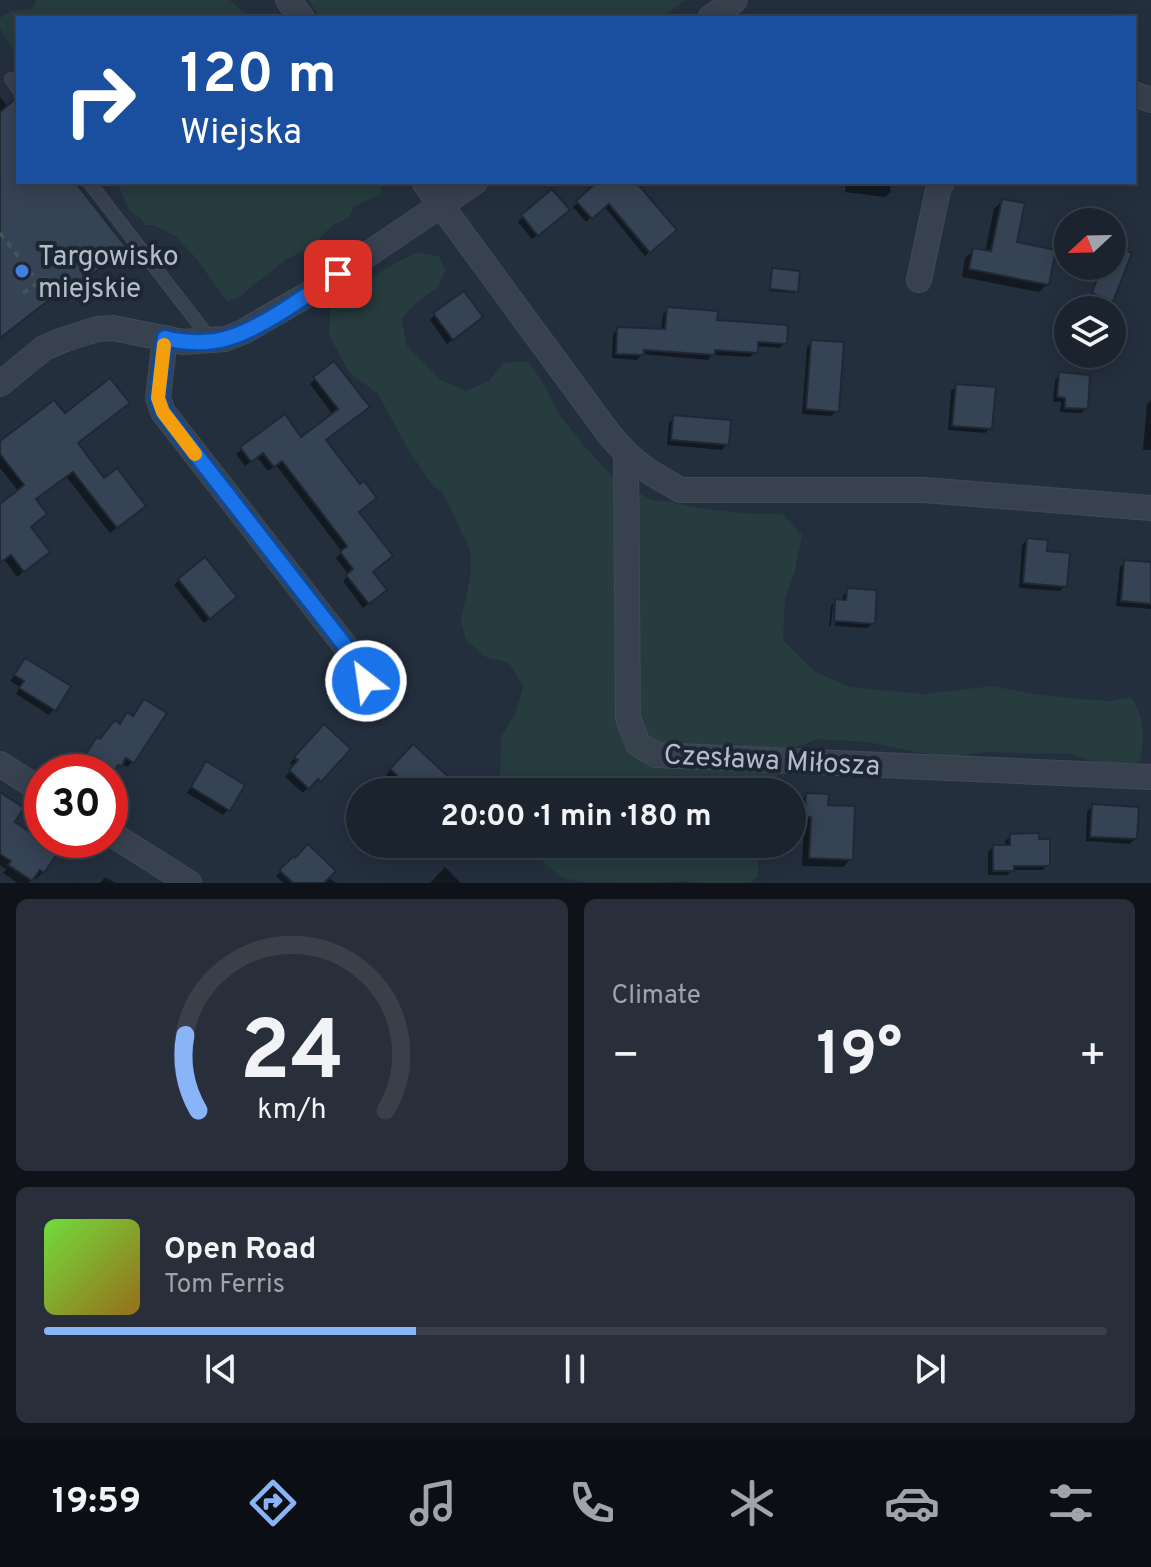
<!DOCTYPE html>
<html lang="en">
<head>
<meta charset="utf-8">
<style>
	:root { --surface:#1b232e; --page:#282f3a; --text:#f1f3f6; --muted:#a0a4aa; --line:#39404a; --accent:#8ab4f8 }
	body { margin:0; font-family:Overpass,sans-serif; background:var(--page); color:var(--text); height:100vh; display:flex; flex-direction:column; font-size:30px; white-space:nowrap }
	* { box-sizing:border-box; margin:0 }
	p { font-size:26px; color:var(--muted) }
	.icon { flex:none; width:44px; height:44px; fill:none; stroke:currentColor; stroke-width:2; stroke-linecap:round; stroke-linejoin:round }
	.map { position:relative; height:883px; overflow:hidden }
	.details { display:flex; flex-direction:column; gap:16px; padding:16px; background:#0f1319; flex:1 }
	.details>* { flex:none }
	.top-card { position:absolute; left:16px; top:16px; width:1120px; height:168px; border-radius:0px; box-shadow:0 4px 20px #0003,0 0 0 2px var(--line); background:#1a4fa0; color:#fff; overflow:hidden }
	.needle { width:52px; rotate:248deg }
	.fabs { position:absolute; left:1054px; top:208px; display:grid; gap:16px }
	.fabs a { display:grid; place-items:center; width:72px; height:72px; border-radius:50%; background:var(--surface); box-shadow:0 4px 20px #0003,0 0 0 2px var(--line); font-size:40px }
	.speed { position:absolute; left:24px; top:754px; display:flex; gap:16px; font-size:40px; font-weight:700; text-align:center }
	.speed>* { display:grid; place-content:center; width:104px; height:104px; border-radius:50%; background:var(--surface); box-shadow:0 4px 20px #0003,0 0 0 2px var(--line); line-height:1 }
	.speed .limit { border:12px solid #d22; background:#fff; color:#111 }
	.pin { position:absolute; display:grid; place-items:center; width:68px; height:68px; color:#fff; margin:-34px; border-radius:16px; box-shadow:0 4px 12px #0006 }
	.me { position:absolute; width:88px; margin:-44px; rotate:330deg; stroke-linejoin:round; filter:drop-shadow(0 0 6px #0008) }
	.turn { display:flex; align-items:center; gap:28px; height:168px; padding:0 32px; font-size:36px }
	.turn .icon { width:104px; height:104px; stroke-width:2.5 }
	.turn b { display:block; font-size:56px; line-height:68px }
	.big { font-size:60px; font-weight:700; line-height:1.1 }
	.details .widget { flex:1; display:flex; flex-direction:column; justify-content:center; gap:12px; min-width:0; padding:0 28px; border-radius:12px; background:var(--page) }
	.details .dial { align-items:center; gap:0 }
	.dial svg { height:208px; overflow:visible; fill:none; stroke:var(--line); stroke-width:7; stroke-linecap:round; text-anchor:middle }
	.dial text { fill:var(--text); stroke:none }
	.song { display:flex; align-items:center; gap:24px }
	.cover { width:96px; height:96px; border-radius:12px; background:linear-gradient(135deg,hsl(100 70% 55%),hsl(40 70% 35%)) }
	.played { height:8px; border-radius:4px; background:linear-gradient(90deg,var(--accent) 35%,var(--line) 35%) }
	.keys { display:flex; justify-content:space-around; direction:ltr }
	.heat { display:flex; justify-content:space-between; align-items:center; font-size:44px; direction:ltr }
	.details .tiles { flex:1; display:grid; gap:16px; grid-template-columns:1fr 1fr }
	.widget:last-child { grid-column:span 2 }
	.trip { position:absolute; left:346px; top:778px; width:460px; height:80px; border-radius:40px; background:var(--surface); box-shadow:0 4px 20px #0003,0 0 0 2px var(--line); font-weight:700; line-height:80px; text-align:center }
	.tab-bar { display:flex; height:128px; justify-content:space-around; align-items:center; background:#0b0e12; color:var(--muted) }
	.tab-bar .icon { width:56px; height:56px }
	.tab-bar .current { color:var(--accent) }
	.tab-bar b { font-size:36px; color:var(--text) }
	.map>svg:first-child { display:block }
	.green { fill:#263c3f }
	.shadow { fill:#0007 }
	.building { fill:#364354; stroke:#1f2835; stroke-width:2 }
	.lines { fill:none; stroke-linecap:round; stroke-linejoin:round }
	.lane-casing { stroke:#414a57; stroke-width:14 }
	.street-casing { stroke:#414a57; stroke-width:26 }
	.path { stroke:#3f5557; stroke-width:4; stroke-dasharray:6 6; stroke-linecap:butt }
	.lane { stroke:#38414e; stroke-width:12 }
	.street { stroke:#38414e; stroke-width:24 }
	.route-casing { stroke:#114b97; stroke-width:20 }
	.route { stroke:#1a73e8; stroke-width:14 }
	.slow { stroke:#f59e0b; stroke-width:14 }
	.shop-dot { fill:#3f7fe0; stroke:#1d2633; stroke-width:3 }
	.labels { text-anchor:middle; stroke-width:8; stroke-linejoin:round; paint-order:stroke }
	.poi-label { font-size:28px; fill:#b4bcc9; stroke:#1d2633; text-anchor:start }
	.street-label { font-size:28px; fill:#b4bcc9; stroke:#1d2633 }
</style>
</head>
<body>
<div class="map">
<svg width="1151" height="883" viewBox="0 0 1151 883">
	<rect width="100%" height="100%" fill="#242f3e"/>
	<g class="green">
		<polygon points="36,0 229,0 251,18 18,18 18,59 0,28 0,18 12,11 32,9"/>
		<polygon points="309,0 685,0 662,18 323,18 315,10"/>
		<polygon points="116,182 380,182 382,194 354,206 349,217 331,226 315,245 285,260 238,298 227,301 195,257 175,236 153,225 145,225 140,218 130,211"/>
		<path d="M416 253 439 256 445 270 438 287 416 303 401 319 407 346 441 380 466 391 489 381 503 363 527 361 542 381 560 416 587 449 613 477 651 500 671 502 703 509 756 514H782L802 535 795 571 785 598 783 640 814 671 849 687 924 694 992 686 1034 694 1079 699 1112 701 1131 697C1145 720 1145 735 1140 761L1115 768 1071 754 984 752 949 757 916 752 868 742 818 739 788 750 770 792H503L500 784 501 737 516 712 523 686 509 663 486 657 466 640 461 620 471 575 470 550 444 495 431 483 409 451 378 394 349 372 329 335 330 309C359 283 381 270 416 253Z"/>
		<polygon points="530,844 758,844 758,876 750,883 700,883 685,881 648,883 584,882 563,878 543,862"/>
	</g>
	<g class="shadow">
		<polygon points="0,97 8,107 18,111 18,182 73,182 120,252 55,301 51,297 0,337"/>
		<polygon points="612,182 641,182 636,186 674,230 645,256 604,206 586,222 573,207 598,184"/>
		<polygon points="846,182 891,182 890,192 885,197 845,192"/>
		<polygon points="1002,201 1015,244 1047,284 1039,292 962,277 965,258 974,250 985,252 994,209"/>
		<polygon points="562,214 532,239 518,222 523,217"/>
		<polygon points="1112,247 1130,254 1109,302 1091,295 1102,266 1112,266"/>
		<polygon points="773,270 796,291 794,293 769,291 771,272"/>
		<polygon points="668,309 715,322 785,343 780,348 756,346 756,352 750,357 712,355 708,360 642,354 637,360 612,358 613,334 618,329 661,331 663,314"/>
		<polygon points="435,315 476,322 447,344 430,320"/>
		<polygon points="812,342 837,411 831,416 802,414 807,347"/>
		<polygon points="1060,374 1086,408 1081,413 1060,412 1061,402 1053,402 1055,380"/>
		<polygon points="315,379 367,407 324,441 357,512 371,572 379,595 363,608 343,581 349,575 336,558 342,552 276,465 268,471 257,457 245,466 236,454 284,417 301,439 333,415 310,384"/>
		<polygon points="956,386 990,428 985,433 948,430 951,391"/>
		<polygon points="1151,400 1151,450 1143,450 1147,404"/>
		<polygon points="674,417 727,444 722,450 667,445 669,423"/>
		<polygon points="0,444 76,444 103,481 137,512 110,533 66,476 34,500 29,528 41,558 17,577 4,559 0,562 0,507 19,492 0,468"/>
		<polygon points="1027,540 1065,586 1060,591 1019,588 1022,545"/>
		<polygon points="1125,562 1151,564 1151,609 1116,606 1120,567"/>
		<polygon points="179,580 230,602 204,623 174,585"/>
		<polygon points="848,590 873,623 868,628 835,626 837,604 833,604 836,601 842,602 843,596"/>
		<polygon points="833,604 831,626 829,626 831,606"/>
		<polygon points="25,661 54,709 49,715 16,694 20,687 10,681"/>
		<polygon points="127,714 132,762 127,767 121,763 110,773 85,772 77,767 92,745 100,741 119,725"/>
		<polygon points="324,727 348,749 314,785 312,783 303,793 285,777 294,767 290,763"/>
		<polygon points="413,747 464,792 404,792 386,775"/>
		<polygon points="207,764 228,810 223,815 187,793"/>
		<polygon points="0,794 12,822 43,872 36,879 33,877 28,883 18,883 3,873 6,869 0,865"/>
		<polygon points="807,795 826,807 851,859 843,867 802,866 804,824 797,824 798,803"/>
		<polygon points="1092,806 1135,838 1130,844 1086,841 1087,812"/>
		<polygon points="1011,836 1048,865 1042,870 1012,870 1007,875 988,875 988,852 993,847 1005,847 1005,841"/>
		<polygon points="294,858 327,877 337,883 283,883 276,876"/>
		<polygon points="445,867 461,883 430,883"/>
		<polygon points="105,877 115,883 100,883"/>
	</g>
	<g class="building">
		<polygon points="16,98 18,98 18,182 75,182 127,248 60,298 57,294 0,338 0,112"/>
		<polygon points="597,182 636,182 677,230 650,253 609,204 592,219 576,201"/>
		<polygon points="552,189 570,210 538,236 521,215"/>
		<polygon points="1002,199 1025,203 1017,242 1056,250 1049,285 969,269 973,248 991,251"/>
		<polygon points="1112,245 1132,253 1113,302 1092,293 1102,266 1112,266"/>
		<polygon points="772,268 800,271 798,292 770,289"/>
		<polygon points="464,291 483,317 453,340 433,313"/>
		<polygon points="667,307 718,311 717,320 788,325 787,344 758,342 758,353 715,350 715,355 644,350 644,355 616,354 617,327 665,329"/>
		<polygon points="811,340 844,342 839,412 806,409"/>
		<polygon points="334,361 370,407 326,440 360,484 364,481 377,498 359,512 393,556 373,572 387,590 369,604 346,575 353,569 340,552 347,546 282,461 274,467 263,453 251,462 240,447 285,414 301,437 338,409 313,377"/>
		<polygon points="1059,372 1090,375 1088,409 1065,408 1065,398 1057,397"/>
		<polygon points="110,378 130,403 78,443 104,478 117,468 146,506 117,528 73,472 36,499 47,514 31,527 50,552 24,572 11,555 0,563 0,504 24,485 0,454 0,441 54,400 65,413"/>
		<polygon points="956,384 996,387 992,429 952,426"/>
		<polygon points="673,415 731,420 729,445 671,440"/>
		<polygon points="1027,538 1048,540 1047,551 1070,553 1067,587 1023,583"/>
		<polygon points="205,557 237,597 210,619 178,579"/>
		<polygon points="1124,560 1151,562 1151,604 1121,601"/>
		<polygon points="847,588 877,590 875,624 834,621 835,599 846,600"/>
		<polygon points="25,658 71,686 56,711 19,688 24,681 14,675"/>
		<polygon points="144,699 167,713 134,763 126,758 121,767 118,765 110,777 110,772 98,772 81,761 97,737 100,739 115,720 120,724 127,712 133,716"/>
		<polygon points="324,724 351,749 321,782 318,779 309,789 289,770 298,760 294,757"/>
		<polygon points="413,744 465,792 415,792 390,769"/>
		<polygon points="206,761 245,785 230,811 191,787"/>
		<polygon points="0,792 24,808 15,822 45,842 43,845 57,854 44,873 40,870 32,881 8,865 11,861 0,854"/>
		<polygon points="806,793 829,794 828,805 855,806 853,860 809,858 811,817 805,817"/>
		<polygon points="1092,804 1139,807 1137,839 1090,837"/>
		<polygon points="1039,833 1039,839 1050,839 1050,866 1014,866 1014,871 993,871 993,845 1010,845 1010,834"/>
		<polygon points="308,844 336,871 324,883 293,883 279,870 294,856 295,858"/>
	</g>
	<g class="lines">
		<g class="lane-casing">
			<g id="lane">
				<polyline points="11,79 18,89"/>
				<polyline points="89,182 211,340"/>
			</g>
		</g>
		<g class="street-casing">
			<g id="street">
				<polyline points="288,0 302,18"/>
				<polyline points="710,18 735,0"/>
				<polyline points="1134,94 1151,100"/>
				<path d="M424 182 609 434C632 462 649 473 681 490H924L1151 508"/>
				<polyline points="919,280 938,190 942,182"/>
				<polyline points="165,338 158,398 163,412 367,674 366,681 383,703"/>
				<polyline points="0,384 44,348 63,340 97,329 113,328 183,342 225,339 243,332 312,292 475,182"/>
				<polyline points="626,454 628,718 638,744 656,755 1151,777"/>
				<polyline points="0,764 42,791"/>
				<polyline points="110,833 189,883"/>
			</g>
		</g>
		<g class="path">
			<polyline points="0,233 38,282"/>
			<polyline points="23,293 44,278"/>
		</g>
		<use href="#lane" class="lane"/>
		<use href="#street" class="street"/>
	</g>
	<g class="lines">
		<g class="route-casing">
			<path id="route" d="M338 274C308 294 261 329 228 338 208 344 184 343 165 338L158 398 163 412 367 674 366 681"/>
		</g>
		<use href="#route" class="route"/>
		<polyline class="slow" points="164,345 158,398 163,412 195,454"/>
	</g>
	<circle class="shop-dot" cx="22" cy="271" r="8"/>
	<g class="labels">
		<g class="poi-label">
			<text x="38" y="265">Targowisko<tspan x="38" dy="32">miejskie</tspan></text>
		</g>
		<g class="street-label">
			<text transform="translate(772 759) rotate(3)" y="10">Czesława Miłosza</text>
		</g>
	</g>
</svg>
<div class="fabs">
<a><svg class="needle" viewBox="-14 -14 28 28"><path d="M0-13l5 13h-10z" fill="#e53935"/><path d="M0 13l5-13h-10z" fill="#a0a4aa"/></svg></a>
<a><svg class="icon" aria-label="layers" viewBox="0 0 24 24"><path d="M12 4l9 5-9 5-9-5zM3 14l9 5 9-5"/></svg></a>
</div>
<div class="speed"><div class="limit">30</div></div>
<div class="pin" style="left:338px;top:274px;background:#d93025"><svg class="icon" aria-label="arrive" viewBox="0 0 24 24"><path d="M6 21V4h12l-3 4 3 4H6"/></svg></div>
<svg class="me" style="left:366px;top:681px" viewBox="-20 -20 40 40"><circle r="17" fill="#1a73e8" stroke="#fff" stroke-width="3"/><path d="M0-11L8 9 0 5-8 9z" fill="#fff"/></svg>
<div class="trip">20:00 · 1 min · 180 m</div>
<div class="top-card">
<div class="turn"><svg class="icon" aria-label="right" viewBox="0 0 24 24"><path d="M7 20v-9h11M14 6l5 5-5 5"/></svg><div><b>120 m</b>Wiejska</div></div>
</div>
</div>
<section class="details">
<div class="tiles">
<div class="widget dial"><svg viewBox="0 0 100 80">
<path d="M14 69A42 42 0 1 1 86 69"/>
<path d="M14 69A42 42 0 0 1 9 40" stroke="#8ab4f8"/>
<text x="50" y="56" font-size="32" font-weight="700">24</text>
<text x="50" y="72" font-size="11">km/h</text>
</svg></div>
<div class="widget"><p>Climate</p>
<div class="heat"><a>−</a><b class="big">19°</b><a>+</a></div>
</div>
<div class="widget">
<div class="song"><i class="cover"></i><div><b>Open Road</b><p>Tom Ferris</p></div></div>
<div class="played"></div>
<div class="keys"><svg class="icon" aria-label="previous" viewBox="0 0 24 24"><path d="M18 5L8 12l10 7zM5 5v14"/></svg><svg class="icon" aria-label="pause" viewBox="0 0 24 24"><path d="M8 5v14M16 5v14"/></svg><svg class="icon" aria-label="next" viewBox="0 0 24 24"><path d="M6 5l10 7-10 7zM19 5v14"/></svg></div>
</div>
</div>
</section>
<nav class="tab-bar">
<b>19:59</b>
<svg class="icon current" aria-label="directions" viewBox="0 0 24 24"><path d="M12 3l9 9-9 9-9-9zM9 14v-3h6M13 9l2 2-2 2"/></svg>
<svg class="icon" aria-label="music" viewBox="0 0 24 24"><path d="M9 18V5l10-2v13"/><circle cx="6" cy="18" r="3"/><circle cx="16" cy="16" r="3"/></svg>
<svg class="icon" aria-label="phone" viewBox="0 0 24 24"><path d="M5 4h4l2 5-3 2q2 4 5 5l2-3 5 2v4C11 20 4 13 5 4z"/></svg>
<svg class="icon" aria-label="climate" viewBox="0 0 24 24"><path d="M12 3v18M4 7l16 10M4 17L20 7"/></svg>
<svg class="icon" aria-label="car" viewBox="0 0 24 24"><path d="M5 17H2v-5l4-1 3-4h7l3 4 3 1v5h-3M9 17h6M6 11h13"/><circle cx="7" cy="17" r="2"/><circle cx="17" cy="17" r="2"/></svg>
<svg class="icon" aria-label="filters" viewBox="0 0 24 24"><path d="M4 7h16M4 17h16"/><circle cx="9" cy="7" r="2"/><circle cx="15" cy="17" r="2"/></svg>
</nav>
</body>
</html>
